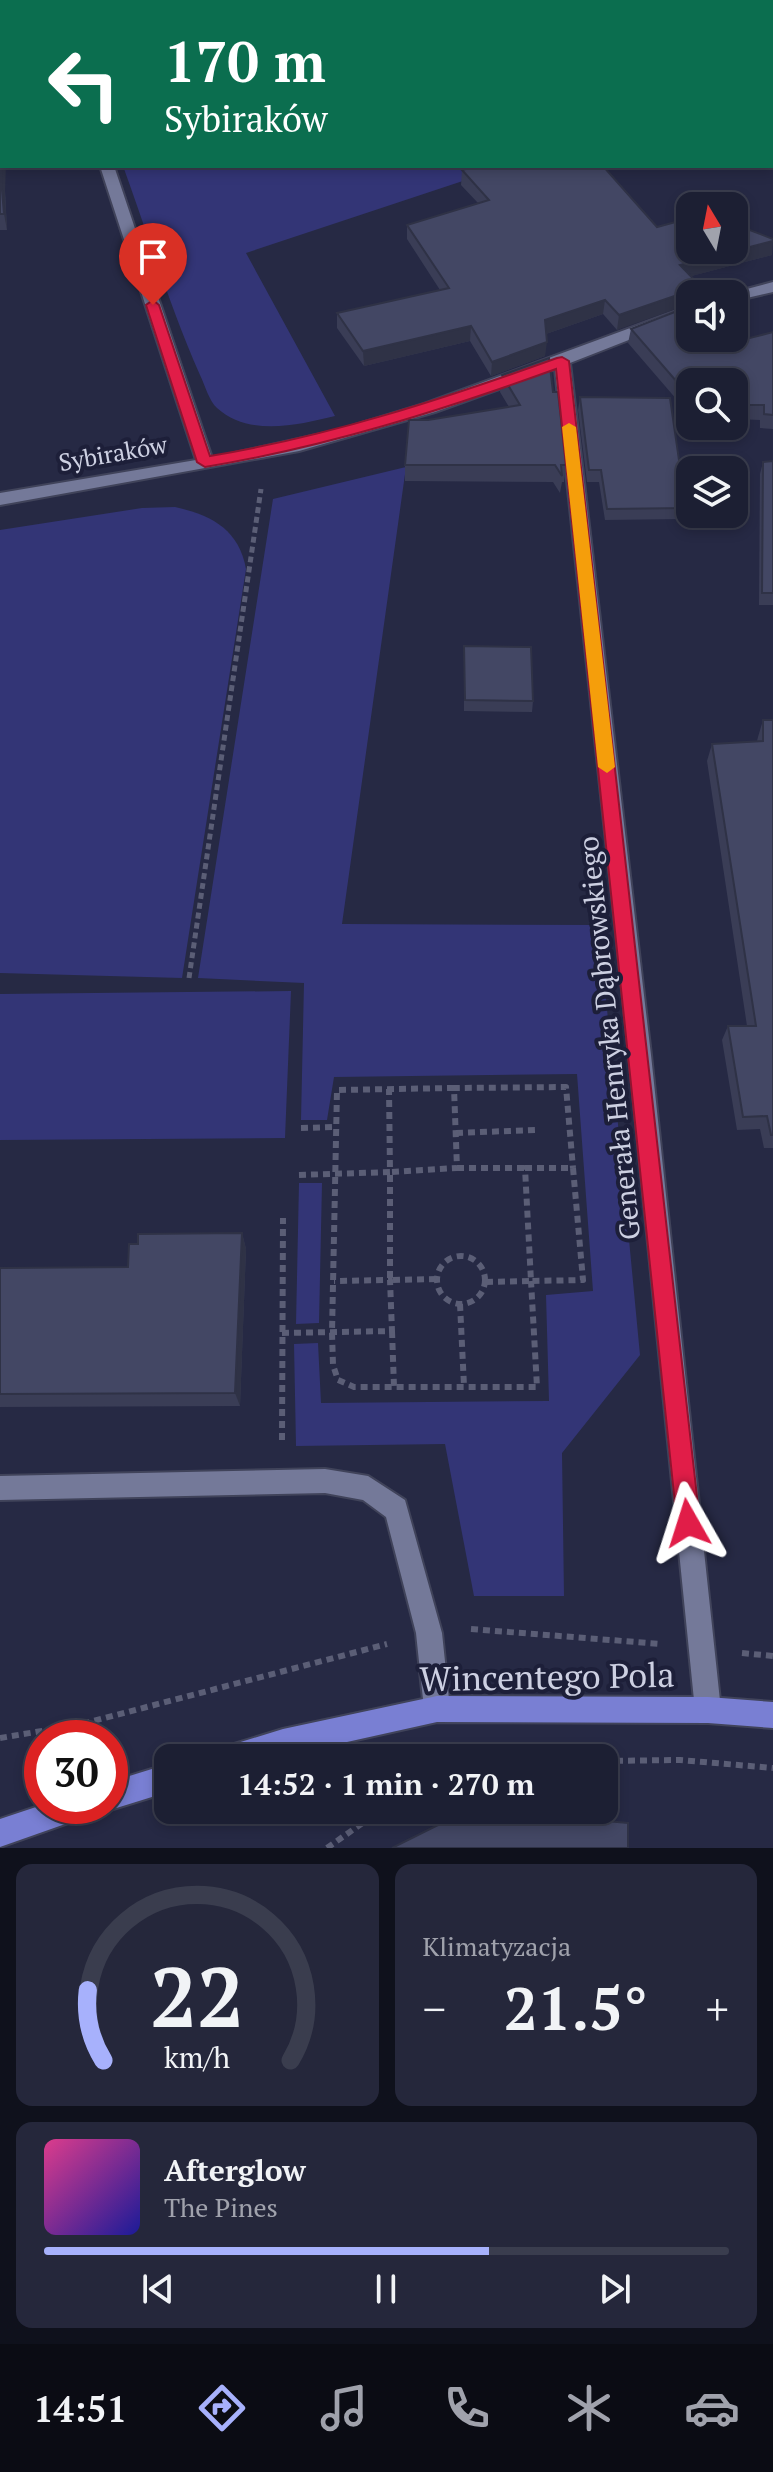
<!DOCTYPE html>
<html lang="pl">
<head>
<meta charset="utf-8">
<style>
	:root { --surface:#1c1f33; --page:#25273b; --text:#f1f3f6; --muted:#a0a2ac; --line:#3a3d4e; --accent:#a7b1fc }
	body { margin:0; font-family:"PT Serif",serif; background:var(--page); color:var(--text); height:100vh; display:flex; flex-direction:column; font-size:30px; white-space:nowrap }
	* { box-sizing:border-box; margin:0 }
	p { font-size:26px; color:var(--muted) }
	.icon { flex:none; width:44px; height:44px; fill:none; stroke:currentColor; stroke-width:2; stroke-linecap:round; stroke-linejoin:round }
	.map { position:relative; height:1848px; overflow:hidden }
	.panel { display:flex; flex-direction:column; gap:16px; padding:16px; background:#0f111c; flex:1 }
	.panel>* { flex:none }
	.banner { position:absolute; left:0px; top:0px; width:774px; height:168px; box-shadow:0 4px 12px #0003,0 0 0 2px var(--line); background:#0b6e4f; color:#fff; overflow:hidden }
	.needle { width:52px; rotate:350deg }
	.controls { position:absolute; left:676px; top:192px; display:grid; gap:16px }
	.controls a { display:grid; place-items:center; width:72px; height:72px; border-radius:16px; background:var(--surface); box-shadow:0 4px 12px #0003,0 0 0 2px var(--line); font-size:40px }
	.speed { position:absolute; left:24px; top:1720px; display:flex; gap:16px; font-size:40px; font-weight:700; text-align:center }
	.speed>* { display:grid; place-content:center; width:104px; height:104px; border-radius:50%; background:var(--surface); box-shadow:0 4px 12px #0003,0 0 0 2px var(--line); line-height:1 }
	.speed .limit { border:12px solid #d22; background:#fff; color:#111 }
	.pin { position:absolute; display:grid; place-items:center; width:68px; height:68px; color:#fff; margin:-82px -34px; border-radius:50% 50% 50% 0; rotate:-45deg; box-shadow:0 0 8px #0007 }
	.pin .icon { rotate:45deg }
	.me { position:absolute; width:88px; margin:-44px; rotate:354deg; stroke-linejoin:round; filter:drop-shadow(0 0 6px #0008) }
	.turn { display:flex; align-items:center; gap:28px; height:168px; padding:0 32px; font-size:36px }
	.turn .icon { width:104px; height:104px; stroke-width:2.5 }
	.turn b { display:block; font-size:56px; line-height:68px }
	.big { font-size:60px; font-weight:800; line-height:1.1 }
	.panel .widget { flex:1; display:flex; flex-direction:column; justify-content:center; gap:12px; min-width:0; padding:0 28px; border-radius:16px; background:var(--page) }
	.panel .dial { align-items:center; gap:0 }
	.dial svg { height:208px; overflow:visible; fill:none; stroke:var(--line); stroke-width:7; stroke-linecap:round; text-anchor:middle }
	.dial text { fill:var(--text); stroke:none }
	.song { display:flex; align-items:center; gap:24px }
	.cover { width:96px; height:96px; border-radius:12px; background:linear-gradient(135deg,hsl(330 70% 55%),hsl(240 70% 35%)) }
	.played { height:8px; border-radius:4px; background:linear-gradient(90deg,var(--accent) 65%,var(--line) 65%) }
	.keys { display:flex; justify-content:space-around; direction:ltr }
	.heat { display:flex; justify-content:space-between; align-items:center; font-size:44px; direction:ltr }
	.panel .tiles { flex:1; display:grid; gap:16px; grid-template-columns:1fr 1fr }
	.widget:last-child { grid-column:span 2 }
	.trip { position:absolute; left:154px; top:1744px; width:464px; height:80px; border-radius:16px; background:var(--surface); box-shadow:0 4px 12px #0003,0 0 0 2px var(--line); font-weight:800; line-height:80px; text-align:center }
	.dock { display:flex; height:128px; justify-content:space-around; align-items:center; background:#0b0c14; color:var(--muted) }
	.dock .icon { width:56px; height:56px }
	.dock .active { color:var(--accent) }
	.dock b { font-size:36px; color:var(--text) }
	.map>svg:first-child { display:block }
	.green { fill:#333576 }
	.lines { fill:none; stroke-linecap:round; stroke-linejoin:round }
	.minor-casing { stroke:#40435a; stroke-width:4 }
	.major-casing { stroke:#40435a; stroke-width:4 }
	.path-far1 { stroke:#5b5e76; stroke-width:5; stroke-dasharray:6 4; stroke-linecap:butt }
	.path { stroke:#5b5e76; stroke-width:6; stroke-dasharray:7 5; stroke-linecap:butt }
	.minor { fill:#747999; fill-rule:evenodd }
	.major { fill:#797fd3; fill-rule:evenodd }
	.wall { fill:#3a3d56 }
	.shaded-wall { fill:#2f3246 }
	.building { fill:#434764; stroke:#2f3246; stroke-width:2 }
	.route { fill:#e11d48; stroke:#92132f; stroke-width:2 }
	.slow { fill:#f59e0b }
	.labels { text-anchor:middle; stroke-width:8; stroke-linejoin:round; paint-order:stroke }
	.far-street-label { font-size:24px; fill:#cdd0e2; stroke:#1d1f39 }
	.street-label { font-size:28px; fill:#cdd0e2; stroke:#1d1f39 }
	.near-street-label { font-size:34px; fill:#cdd0e2; stroke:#1d1f39 }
</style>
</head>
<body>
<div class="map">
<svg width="773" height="1848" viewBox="0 0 773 1848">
	<rect width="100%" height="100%" fill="#262944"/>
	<g class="green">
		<polygon points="0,0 773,0 773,96 772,2 2,2 2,60"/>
		<path d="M123 166H508L246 253 335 416C298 425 249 437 217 408 209 401 205 385 200 375 170 307 148 235 123 166Z"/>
		<polygon points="406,467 342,924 599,925 640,1355 562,1453 564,1596 474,1596 445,1444 296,1446 294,1344 318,1343 321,1403 549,1401 546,1295 593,1291 577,1074 334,1077 327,1120 301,1120 304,983 198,978 273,499"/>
		<path d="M175 507C212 515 239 530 246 569L182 978 0 973V530L142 508Z"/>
		<polygon points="291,991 285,1138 0,1140 0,994"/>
		<polygon points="299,1183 322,1183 319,1323 296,1324"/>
	</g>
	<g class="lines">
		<g class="minor-casing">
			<g id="minor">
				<polygon points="100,166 114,166 212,458 339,430 424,404 690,306 690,316 570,363 651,1055 721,1710 717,1719 708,1723 699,1719 695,1710 629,1055 555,369 435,412 299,451 0,505 0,493 196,460"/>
				<polygon points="773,282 773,292 734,301 734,294 728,294"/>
				<polygon points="325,1469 368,1476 405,1500 442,1633 450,1709 446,1718 437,1722 428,1718 424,1709 416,1633 386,1517 363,1500 325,1493 0,1500 0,1476"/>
			</g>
		</g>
		<g class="major-casing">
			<g id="major">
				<polygon points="437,1696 708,1697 773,1702 773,1728 708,1723 437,1722 275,1758 217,1758 221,1748 283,1729"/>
				<polygon points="168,1764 168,1792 110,1810 101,1806 110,1806 110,1782"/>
				<polygon points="42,1805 92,1806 88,1816 0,1847 0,1819"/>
			</g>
		</g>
		<polyline class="path-far1" points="189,978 261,489"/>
		<g class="path">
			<polyline points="454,1088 337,1090 332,1333 333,1365 338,1380 354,1387 537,1387 531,1281"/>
			<polyline points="301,1128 336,1127"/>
			<polyline points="456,1133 535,1130"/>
			<polyline points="457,1168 525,1168"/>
			<polygon points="525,1168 573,1168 583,1280 531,1281"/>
			<polyline points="299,1175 390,1172 389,1089"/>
			<circle cx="461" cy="1280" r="24"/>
			<polyline points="436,1279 390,1280 390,1172 457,1168 454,1088 566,1087 573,1168"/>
			<polyline points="486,1282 531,1281"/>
			<polyline points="460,1304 464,1386"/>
			<polyline points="392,1331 394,1387"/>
			<polyline points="282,1333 392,1331 390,1280 334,1281"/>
			<polyline points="282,1440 283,1218"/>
			<polyline points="471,1629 661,1644"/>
			<polyline points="742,1653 773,1656"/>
			<polyline points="0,1738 78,1725 387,1644"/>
			<polyline points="604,1761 680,1760 773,1768"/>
			<polyline points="327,1848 381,1810"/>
		</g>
		<use href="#minor" class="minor"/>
		<use href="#major" class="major"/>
	</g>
	<g class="wall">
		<polygon points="0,89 7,230 0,230"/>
		<polygon points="462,170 657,227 772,255 691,276 708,294 690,294 617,330 603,314 546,334 545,356 491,376 470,341 364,366 337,328 337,313 440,290 407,239 407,225 478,203 461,185"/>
		<polygon points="631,329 750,338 773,332 773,429 760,428 760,420 734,419 734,382 690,382 690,415 628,343"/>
		<polygon points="502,375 553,392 566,465 564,482 562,482 560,493 553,482 405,481 405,465 428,420 509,407 500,392"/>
		<polygon points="580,397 686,508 683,519 605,520 599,482 587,482 578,410"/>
		<polygon points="773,461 773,605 759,605 760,474 763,462"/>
		<polygon points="464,646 533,701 532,712 464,711"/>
		<polygon points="763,720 773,720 773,1148 764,1148 760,1129 737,1130 722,1040 728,1026 747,1026 707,761 712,744 757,741 758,737"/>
		<polygon points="242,1233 246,1249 240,1406 0,1407 0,1268 128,1267"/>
	</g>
	<g class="shaded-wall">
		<polygon points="2,166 6,166 5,193 7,230 4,214 1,178"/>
		<polygon points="773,241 772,255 677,280 680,265"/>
		<polygon points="695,289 694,294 690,294 690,304 617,330 619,315"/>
		<polygon points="605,300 603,314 543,335 545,320"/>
		<polygon points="471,326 470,341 364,366 363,351"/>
		<polygon points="547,342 545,356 491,376 492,362"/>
		<polygon points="242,1233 246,1249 240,1406 235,1393"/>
	</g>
	<g class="building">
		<polygon points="0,89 2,89 1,178 4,214 0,214 0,141 2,140 0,131"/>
		<polygon points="476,166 603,166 657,227 690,218 690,250 734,250 734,224 773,239 773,241 680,265 708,294 694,294 695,289 619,315 605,300 545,320 547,342 492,362 471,326 363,351 337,313 449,288 407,225 489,200 462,170"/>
		<polygon points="690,306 690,338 734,338 734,321 750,338 773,332 773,415 764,414 764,405 734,405 734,382 690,382 690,397 631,329"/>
		<polygon points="549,358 553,392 558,392 566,465 561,465 562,476 555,465 405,465 409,420 428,420 520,405 502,375"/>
		<polygon points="580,397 670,398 686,508 607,509 601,470 589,470"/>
		<polygon points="773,461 773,593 762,593 763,462"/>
		<polygon points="464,646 531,647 533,701 465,700"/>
		<polygon points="763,720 773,720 773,1135 771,1135 767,1116 743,1117 728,1026 756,1026 712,744 763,741"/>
		<polygon points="242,1233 235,1393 0,1394 0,1268 128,1267 129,1244 138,1244 138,1234"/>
		<polygon points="486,1810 628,1823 628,1848 392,1848 458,1815"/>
	</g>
	<path class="route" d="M153 300 159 305 210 456C330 436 443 399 557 358L562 357 569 361 700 1523 696 1531 688 1535 680 1531 677 1523 556 369C440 411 326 447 205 467L197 462 146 305Z"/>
	<polygon class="slow" points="569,423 576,427 615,767 607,773 598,767 562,427"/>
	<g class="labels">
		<g class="far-street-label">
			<text transform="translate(113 454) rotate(-10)" y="8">Sybiraków</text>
		</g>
		<g class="street-label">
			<text transform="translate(609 1038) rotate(-96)" y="10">Generała Henryka Dąbrowskiego</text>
		</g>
		<g class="near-street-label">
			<text transform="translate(547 1677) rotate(-1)" y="12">Wincentego Pola</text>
		</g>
	</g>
</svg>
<div class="controls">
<a><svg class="needle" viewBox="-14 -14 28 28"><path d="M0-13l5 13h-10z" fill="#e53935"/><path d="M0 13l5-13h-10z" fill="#a0a2ac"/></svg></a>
<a><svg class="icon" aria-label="sound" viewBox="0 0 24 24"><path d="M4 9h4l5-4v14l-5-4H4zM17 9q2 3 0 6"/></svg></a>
<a><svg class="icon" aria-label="search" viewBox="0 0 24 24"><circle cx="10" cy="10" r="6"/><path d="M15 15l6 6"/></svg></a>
<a><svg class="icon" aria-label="layers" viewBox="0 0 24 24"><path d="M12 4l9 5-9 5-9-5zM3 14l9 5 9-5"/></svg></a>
</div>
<div class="speed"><div class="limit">30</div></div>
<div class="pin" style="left:153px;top:305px;background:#d93025"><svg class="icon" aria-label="arrive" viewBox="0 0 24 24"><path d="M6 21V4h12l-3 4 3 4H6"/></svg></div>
<svg class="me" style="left:688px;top:1523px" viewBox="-20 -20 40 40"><path d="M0-17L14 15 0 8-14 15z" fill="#e11d48" stroke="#fff" stroke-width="4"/></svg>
<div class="trip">14:52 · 1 min · 270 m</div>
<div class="banner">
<div class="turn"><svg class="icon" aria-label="left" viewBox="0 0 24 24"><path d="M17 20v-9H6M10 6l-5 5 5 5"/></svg><div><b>170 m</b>Sybiraków</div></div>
</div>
</div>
<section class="panel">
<div class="tiles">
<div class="widget dial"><svg viewBox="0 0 100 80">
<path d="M14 69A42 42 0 1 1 86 69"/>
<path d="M14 69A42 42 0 0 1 8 42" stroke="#a7b1fc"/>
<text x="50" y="56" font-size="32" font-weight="700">22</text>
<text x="50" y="72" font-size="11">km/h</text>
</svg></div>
<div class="widget"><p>Klimatyzacja</p>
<div class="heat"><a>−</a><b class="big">21.5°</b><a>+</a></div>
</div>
<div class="widget">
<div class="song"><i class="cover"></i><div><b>Afterglow</b><p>The Pines</p></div></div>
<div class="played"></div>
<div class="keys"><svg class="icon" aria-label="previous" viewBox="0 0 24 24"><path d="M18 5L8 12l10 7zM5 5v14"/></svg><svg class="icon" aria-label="pause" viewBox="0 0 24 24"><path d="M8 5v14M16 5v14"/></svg><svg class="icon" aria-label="next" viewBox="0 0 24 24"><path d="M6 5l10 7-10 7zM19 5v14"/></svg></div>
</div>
</div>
</section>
<nav class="dock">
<b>14:51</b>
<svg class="icon active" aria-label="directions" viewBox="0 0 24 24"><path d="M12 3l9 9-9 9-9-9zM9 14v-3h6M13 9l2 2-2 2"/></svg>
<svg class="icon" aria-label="music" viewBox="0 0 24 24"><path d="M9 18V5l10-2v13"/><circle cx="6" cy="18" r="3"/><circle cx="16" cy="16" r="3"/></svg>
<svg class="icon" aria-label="phone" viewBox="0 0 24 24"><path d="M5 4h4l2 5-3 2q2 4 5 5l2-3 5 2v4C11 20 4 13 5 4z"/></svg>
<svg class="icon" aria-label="climate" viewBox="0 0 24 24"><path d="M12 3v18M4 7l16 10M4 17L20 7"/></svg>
<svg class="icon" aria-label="car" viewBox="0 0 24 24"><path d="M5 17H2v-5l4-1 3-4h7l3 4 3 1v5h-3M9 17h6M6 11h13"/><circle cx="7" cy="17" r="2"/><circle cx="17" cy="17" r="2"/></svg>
</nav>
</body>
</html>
